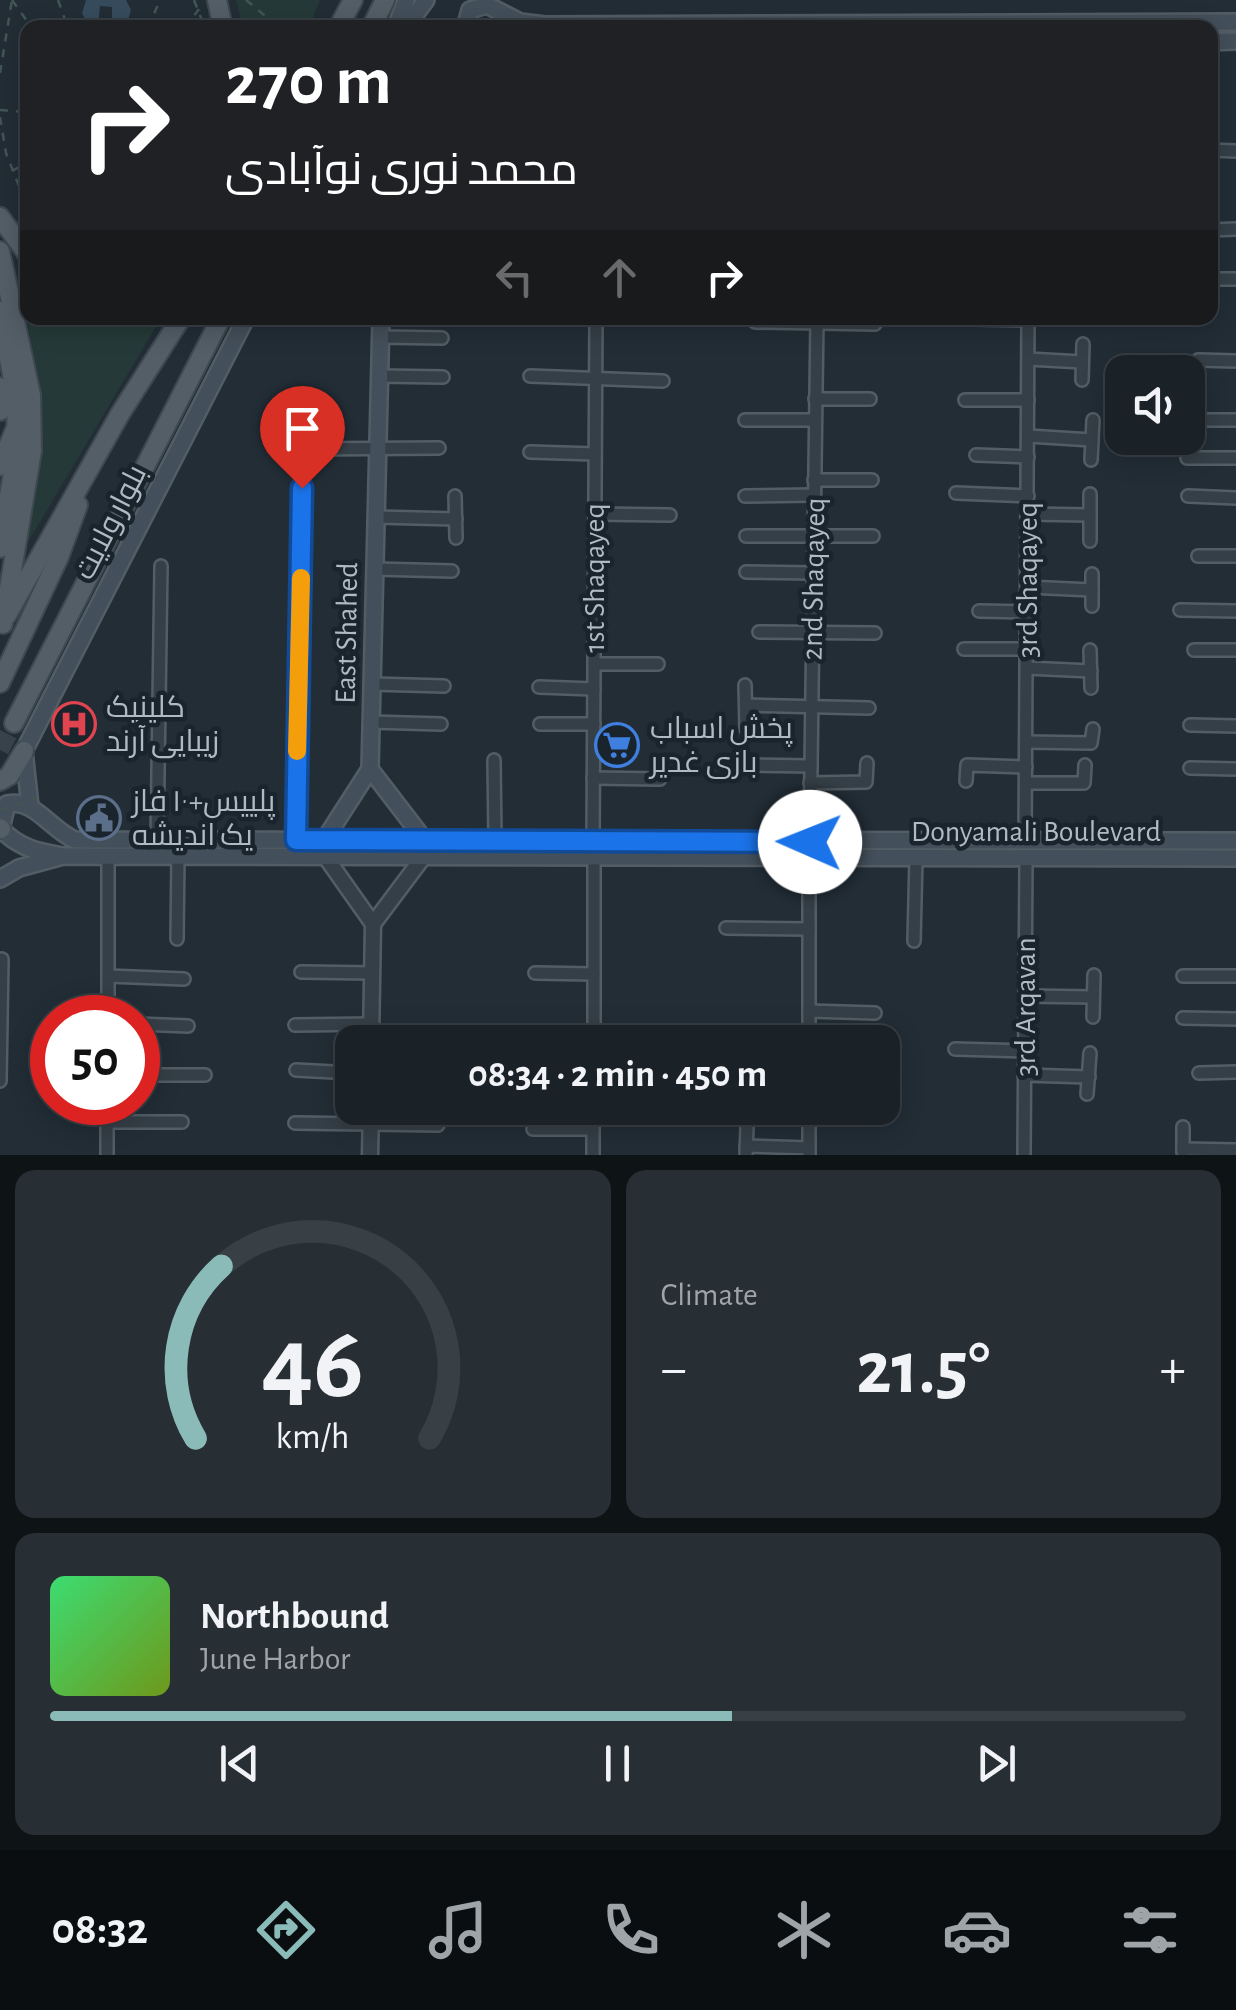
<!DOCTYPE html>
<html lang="en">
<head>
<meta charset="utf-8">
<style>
	:root { --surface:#1a2228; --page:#272f34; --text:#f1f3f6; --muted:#9fa4a8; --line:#383f45; --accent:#8bbbb9 }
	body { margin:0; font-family:"Alegreya Sans",Cairo,sans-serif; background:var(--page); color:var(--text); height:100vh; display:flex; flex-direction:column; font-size:38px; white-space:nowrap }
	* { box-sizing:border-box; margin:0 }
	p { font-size:32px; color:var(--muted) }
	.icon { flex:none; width:55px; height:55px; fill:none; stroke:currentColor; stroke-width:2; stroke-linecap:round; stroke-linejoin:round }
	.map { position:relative; height:1155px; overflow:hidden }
	.side { display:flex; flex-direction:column; gap:15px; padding:15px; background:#0e1316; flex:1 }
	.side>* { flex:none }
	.guide { position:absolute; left:20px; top:20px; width:1198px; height:305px; border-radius:20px; box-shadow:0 5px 25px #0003,0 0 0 2px var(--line); background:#202124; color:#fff; overflow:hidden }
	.fabs { position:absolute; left:1105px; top:355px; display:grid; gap:20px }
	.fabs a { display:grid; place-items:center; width:100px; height:100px; border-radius:20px; background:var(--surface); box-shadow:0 5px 25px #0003,0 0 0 2px var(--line); font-size:50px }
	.speed { position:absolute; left:30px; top:995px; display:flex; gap:20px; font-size:50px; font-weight:700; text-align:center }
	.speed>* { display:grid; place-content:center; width:130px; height:130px; border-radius:50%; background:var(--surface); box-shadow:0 5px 25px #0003,0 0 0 2px var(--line); line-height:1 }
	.speed .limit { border:15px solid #d22; background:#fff; color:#111 }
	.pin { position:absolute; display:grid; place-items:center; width:85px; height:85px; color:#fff; margin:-102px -42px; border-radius:50% 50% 50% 0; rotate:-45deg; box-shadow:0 0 10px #0007 }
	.pin .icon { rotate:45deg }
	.me { position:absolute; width:110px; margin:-55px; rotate:271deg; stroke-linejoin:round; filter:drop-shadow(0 0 8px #0008) }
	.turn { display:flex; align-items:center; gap:35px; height:210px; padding:0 40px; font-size:45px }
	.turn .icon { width:130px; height:130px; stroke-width:2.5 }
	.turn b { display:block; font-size:70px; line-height:85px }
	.lanes { display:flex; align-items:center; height:95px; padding:0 40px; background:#0003; justify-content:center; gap:50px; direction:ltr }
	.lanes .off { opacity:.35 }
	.big { font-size:75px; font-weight:600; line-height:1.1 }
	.side .widget { flex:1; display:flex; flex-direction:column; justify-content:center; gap:15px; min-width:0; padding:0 35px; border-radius:20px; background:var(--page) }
	.side .dial { align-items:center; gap:0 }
	.dial svg { height:260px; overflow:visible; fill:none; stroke:var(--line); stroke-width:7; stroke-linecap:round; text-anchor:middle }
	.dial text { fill:var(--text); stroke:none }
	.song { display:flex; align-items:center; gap:30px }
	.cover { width:120px; height:120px; border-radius:15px; background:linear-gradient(135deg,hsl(140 70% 55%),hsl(80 70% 35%)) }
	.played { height:10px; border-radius:5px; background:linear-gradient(90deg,var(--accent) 60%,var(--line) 60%) }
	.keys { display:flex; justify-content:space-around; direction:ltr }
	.heat { display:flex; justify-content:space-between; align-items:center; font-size:55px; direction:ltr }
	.side .tiles { flex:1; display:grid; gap:15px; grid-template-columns:1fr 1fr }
	.widget:last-child { grid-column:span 2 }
	.trip { position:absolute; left:335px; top:1025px; width:565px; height:100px; border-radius:20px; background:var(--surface); box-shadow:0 5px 25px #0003,0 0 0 2px var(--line); font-weight:600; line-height:100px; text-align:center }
	.tabs { display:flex; height:160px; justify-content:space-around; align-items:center; background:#0a0e10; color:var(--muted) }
	.tabs .icon { width:70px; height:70px }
	.tabs .on { color:var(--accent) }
	.tabs b { font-size:45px; color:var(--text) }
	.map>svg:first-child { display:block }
	.green { fill:#253a38 }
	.water { fill:#364c5d }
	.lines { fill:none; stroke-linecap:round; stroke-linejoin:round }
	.primary-tunnel { stroke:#37424b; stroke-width:18; stroke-dasharray:18 9; stroke-linecap:butt }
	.minor-casing { stroke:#535d65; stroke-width:16 }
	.tertiary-casing { stroke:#535d65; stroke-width:19 }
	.secondary-casing { stroke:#535d65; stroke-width:20 }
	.primary-casing { stroke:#3e4851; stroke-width:22 }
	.path { stroke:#435656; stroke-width:2.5; stroke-dasharray:8 8; stroke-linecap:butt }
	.minor { stroke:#353f47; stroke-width:11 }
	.tertiary { stroke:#353f47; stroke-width:14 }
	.secondary { stroke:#434f5a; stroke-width:15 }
	.primary { stroke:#535e67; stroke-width:18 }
	.path-bridge { stroke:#435656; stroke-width:2.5; stroke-dasharray:8 8; stroke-linecap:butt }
	.route-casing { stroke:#114b97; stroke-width:25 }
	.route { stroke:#1a73e8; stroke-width:18 }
	.slow { stroke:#f59e0b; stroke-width:18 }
	.labels { text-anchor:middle; stroke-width:9; stroke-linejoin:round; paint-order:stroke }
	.street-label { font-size:30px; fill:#b0bac4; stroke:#1a242c }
	.poi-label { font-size:30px; fill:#b0bac4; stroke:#1a242c; text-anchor:start }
</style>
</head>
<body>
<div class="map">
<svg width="1236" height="1155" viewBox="0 0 1236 1155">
	<rect width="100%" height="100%" fill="#222d36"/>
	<g class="green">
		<polygon points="236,0 320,0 309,27 243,28"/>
		<polygon points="28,318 161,318 12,569 40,435"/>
	</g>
	<polygon class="water" points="86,0 126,0 131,10 126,27 112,27 112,7 100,6 98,27 89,27 82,13"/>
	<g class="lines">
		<polyline class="primary-tunnel" points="0,750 14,723"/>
		<g class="minor-casing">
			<g id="minor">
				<polyline points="1210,150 1236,151"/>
				<polyline points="1210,230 1236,229"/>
				<polyline points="1210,279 1236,279"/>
				<polyline points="974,319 1028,320"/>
				<polyline points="755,322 875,324"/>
				<polyline points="380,337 442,338"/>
				<polyline points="1028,359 1082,362"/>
				<polyline points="1198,360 1236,361"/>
				<polyline points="379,376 443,377"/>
				<polyline points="530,376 663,381"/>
				<polyline points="1082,380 1083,344"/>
				<polyline points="815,399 870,399"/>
				<polyline points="965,400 1028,400"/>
				<polyline points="745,420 815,420"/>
				<polyline points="1188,420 1236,420"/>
				<polyline points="1028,436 1092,440"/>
				<polyline points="303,449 439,448"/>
				<polyline points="530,452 595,454"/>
				<polyline points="976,455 1028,457"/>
				<polyline points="1187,458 1236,458"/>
				<polyline points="1091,460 1093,420"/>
				<polyline points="814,480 872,480"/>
				<polyline points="956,493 1028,496"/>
				<polyline points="455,496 456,538"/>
				<polyline points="745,496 814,495"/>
				<polyline points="1188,496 1236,498"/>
				<polyline points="595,514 670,515"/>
				<polyline points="1027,514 1090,515"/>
				<polyline points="376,517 456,519"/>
				<polyline points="746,536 873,536"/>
				<polyline points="1090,541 1090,494"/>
				<polyline points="1198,556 1236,556"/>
				<polyline points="375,569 452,571"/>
				<polyline points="746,572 813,573"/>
				<polyline points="1027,587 1092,590"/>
				<polyline points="1092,606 1092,574"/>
				<polyline points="1180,610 1236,611"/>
				<polyline points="979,611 1027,612"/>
				<polyline points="759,632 875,633"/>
				<polyline points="964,649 1027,649"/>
				<polyline points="1090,650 1091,688"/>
				<polyline points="1194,650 1236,650"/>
				<polyline points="594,664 658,664"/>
				<polyline points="1027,668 1091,671"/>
				<polyline points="372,684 444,686"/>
				<polyline points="745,685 746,729"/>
				<polyline points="539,687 594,689"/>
				<polyline points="746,705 869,708"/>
				<polyline points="371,722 441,724"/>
				<polyline points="540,724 594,724"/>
				<polyline points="1190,725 1236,726"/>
				<polyline points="1026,742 1091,743 1093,729"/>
				<polyline points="494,760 495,838"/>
				<polyline points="751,765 811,766"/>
				<polyline points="1190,768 1236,769"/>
				<polyline points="593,778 660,779"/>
				<polyline points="966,781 967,765 1026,767"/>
				<polyline points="810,783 866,782 867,763"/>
				<polyline points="1026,783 1084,783 1085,765"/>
				<polyline points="593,839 596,318"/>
				<polyline points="157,840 161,566"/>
				<polyline points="296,840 304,398"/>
				<polyline points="810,841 817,318"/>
				<polyline points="1025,842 1028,318"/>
				<polyline points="809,858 809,1042"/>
				<polyline points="726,928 809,929"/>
				<polyline points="177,939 178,855"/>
				<polyline points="914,941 916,858"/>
				<polyline points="301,972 372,973"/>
				<polyline points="535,973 594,974"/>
				<polyline points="108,976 184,979"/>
				<polyline points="1183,976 1236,976"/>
				<polyline points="1025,996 1093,997"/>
				<polyline points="809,1011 875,1013"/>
				<polyline points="1093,1017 1094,975"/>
				<polyline points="108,1018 108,857"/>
				<polyline points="1183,1018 1236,1019"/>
				<polyline points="138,1024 188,1026"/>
				<polyline points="295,1025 372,1024"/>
				<polyline points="594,1042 594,858"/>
				<polyline points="955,1049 1025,1051"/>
				<polyline points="296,1070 352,1073"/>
				<polyline points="1199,1073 1236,1072"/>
				<polyline points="138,1075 205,1075"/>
				<polyline points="1024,1075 1089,1077"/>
				<polyline points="0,1081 2,959"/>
				<polyline points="1087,1094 1090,1053"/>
				<polyline points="809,1108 809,1155"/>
				<polyline points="107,1122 182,1122"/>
				<polyline points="295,1123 438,1125"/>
				<polyline points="533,1129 593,1129"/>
				<polyline points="746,1146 809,1148"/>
				<polyline points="1183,1149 1236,1150"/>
				<polyline points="1183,1152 1183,1127"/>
				<polyline points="107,1155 107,1102"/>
				<polyline points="593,1155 593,1108"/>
				<polyline points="746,1155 747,1126"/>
				<polyline points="1024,1155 1026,858"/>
			</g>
		</g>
		<g class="tertiary-casing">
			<g id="tertiary">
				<polyline points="325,856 373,924 371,1042"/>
				<polyline points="373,924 424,856"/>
				<polyline points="370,1155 371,1108"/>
			</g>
		</g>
		<g class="secondary-casing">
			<g id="secondary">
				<polyline points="396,28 406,0"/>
				<polyline points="405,28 426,0"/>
				<polyline points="465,28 470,10 487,5 520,22 545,25 1236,22"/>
				<polyline points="1210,42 1236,41"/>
				<polyline points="370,769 381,318"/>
				<polyline points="370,769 423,838"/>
				<polyline points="30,806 24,751 246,318"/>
				<polyline points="325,839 370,769"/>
				<path d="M63 856C38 852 19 848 1 829L7 804C34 798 51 830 75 840L1236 841"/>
				<polyline points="0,879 19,868 63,856 1236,858"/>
			</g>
		</g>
		<g class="primary-casing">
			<g id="primary">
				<polyline points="217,0 223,28"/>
				<polyline points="338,28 353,0"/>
				<polyline points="371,28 385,0"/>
				<polyline points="0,217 28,255"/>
				<polyline points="0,251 31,395 32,451 3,624"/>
				<polyline points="0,311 17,401 15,461 0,548"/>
				<polyline points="0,387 0,411"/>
				<polyline points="0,466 15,430"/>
				<polyline points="7,615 120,414 181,318"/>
				<polyline points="0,683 59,557 78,505"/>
				<polyline points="14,723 221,318"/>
				<polyline points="0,781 9,776 24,751"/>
				<polyline points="0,828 1,829"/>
			</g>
		</g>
		<g class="path">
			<polyline points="12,0 32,28"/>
			<polyline points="58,0 68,28"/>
			<polyline points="194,0 205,28"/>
			<polyline points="246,0 280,28"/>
			<polyline points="107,28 107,12"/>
			<polyline points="148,28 160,0"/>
			<polyline points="185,28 199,9"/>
			<polyline points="0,73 12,0"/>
			<polyline points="0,110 28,112"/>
			<polyline points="0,117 6,153 28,209"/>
			<polyline points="12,171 28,162"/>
		</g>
		<use href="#minor" class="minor"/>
		<use href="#tertiary" class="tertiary"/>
		<use href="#secondary" class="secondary"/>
		<use href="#primary" class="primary"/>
		<polyline class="path-bridge" points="0,810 37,798"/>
	</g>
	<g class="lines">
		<g class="route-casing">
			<polyline id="route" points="302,488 296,840 810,842"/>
		</g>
		<use href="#route" class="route"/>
		<polyline class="slow" points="297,751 301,578"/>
	</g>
	<defs>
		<g id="hospital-ring" transform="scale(2.25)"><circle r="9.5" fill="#1a242c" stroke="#e0444e" stroke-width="1.5"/><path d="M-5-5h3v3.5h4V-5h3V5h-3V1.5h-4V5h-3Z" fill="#e0444e"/></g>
		<g id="supermarket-ring" transform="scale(2.25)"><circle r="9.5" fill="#1a242c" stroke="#3f7fe0" stroke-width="1.5"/><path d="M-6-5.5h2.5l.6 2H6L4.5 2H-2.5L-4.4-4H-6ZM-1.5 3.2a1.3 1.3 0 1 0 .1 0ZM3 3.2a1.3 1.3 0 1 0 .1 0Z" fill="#3f7fe0"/></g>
		<g id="civic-ring" transform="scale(2.25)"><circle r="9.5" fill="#1a242c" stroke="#5c6f8a" stroke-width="1.5"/><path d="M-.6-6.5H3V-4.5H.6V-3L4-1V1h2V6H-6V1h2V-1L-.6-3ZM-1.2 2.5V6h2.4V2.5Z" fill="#5c6f8a"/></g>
	</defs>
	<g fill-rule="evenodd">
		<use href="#hospital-ring" x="74" y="724"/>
		<use href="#supermarket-ring" x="617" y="745"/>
		<use href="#civic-ring" x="99" y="818"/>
	</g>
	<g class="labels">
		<g class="street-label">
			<text transform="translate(110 522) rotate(-63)" y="10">بلوار ولایت</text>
			<text transform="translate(594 578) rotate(-90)" y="10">1st Shaqayeq</text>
			<text transform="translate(813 579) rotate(-89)" y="10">2nd Shaqayeq</text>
			<text transform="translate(1027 580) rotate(-90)" y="10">3rd Shaqayeq</text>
			<text transform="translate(346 633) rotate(-89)" y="10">East Shahed</text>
			<text x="1036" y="841">Donyamali Boulevard</text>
			<text transform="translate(1025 1007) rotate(-90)" y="10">3rd Arqavan</text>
		</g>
		<g class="poi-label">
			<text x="106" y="717">کلینیک<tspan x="106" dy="34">زیبایی آرند</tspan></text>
			<text x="650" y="738">پخش اسباب<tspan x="650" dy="34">بازی غدیر</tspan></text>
			<text x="132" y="811">پلییس+١٠ فاز<tspan x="132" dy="34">یک اندیشه</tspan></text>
		</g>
	</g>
</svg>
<div class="fabs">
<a><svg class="icon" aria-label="sound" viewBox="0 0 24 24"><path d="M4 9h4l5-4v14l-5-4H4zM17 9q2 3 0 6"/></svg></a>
</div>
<div class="speed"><div class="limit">50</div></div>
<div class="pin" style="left:302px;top:488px;background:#d93025"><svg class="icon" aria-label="arrive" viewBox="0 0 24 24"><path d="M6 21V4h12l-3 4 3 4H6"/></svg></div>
<svg class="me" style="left:810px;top:842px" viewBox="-20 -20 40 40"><circle r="19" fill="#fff"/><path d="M0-13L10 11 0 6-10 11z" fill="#1a73e8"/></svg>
<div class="trip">08:34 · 2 min · 450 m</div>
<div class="guide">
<div class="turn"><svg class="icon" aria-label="right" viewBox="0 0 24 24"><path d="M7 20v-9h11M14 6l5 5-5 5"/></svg><div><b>270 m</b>محمد نوری نوآبادی</div></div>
<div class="lanes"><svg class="icon off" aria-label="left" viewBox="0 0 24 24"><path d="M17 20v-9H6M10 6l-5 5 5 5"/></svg><svg class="icon off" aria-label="ahead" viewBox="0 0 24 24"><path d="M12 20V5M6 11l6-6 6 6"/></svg><svg class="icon" aria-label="right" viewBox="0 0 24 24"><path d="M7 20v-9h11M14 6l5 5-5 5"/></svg></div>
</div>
</div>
<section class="side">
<div class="tiles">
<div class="widget dial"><svg viewBox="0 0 100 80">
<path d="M14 69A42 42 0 1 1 86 69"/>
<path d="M14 69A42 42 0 0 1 22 16" stroke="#8bbbb9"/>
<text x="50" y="56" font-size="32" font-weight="700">46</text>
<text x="50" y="72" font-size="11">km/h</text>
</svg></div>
<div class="widget"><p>Climate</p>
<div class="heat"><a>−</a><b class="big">21.5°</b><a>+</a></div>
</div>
<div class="widget">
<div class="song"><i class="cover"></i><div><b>Northbound</b><p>June Harbor</p></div></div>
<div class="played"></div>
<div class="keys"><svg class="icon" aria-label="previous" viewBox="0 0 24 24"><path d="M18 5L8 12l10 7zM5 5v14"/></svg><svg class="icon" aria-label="pause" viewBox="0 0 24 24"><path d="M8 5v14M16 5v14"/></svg><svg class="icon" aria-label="next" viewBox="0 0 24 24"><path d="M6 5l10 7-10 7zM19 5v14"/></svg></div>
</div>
</div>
</section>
<nav class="tabs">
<b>08:32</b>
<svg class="icon on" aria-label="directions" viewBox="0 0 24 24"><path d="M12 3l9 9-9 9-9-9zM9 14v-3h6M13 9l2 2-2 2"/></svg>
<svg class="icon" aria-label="music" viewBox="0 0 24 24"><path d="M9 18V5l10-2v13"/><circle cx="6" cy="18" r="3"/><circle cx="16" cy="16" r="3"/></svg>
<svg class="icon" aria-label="phone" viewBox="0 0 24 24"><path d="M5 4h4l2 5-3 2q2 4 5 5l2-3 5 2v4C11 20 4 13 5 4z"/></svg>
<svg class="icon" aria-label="climate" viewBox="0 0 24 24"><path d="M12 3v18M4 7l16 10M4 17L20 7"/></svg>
<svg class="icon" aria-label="car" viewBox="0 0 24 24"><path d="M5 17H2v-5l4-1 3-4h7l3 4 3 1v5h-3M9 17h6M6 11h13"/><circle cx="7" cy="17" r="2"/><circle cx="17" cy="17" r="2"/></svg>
<svg class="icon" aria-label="filters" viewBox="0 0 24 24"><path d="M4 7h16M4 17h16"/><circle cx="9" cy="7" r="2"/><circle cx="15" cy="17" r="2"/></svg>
</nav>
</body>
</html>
